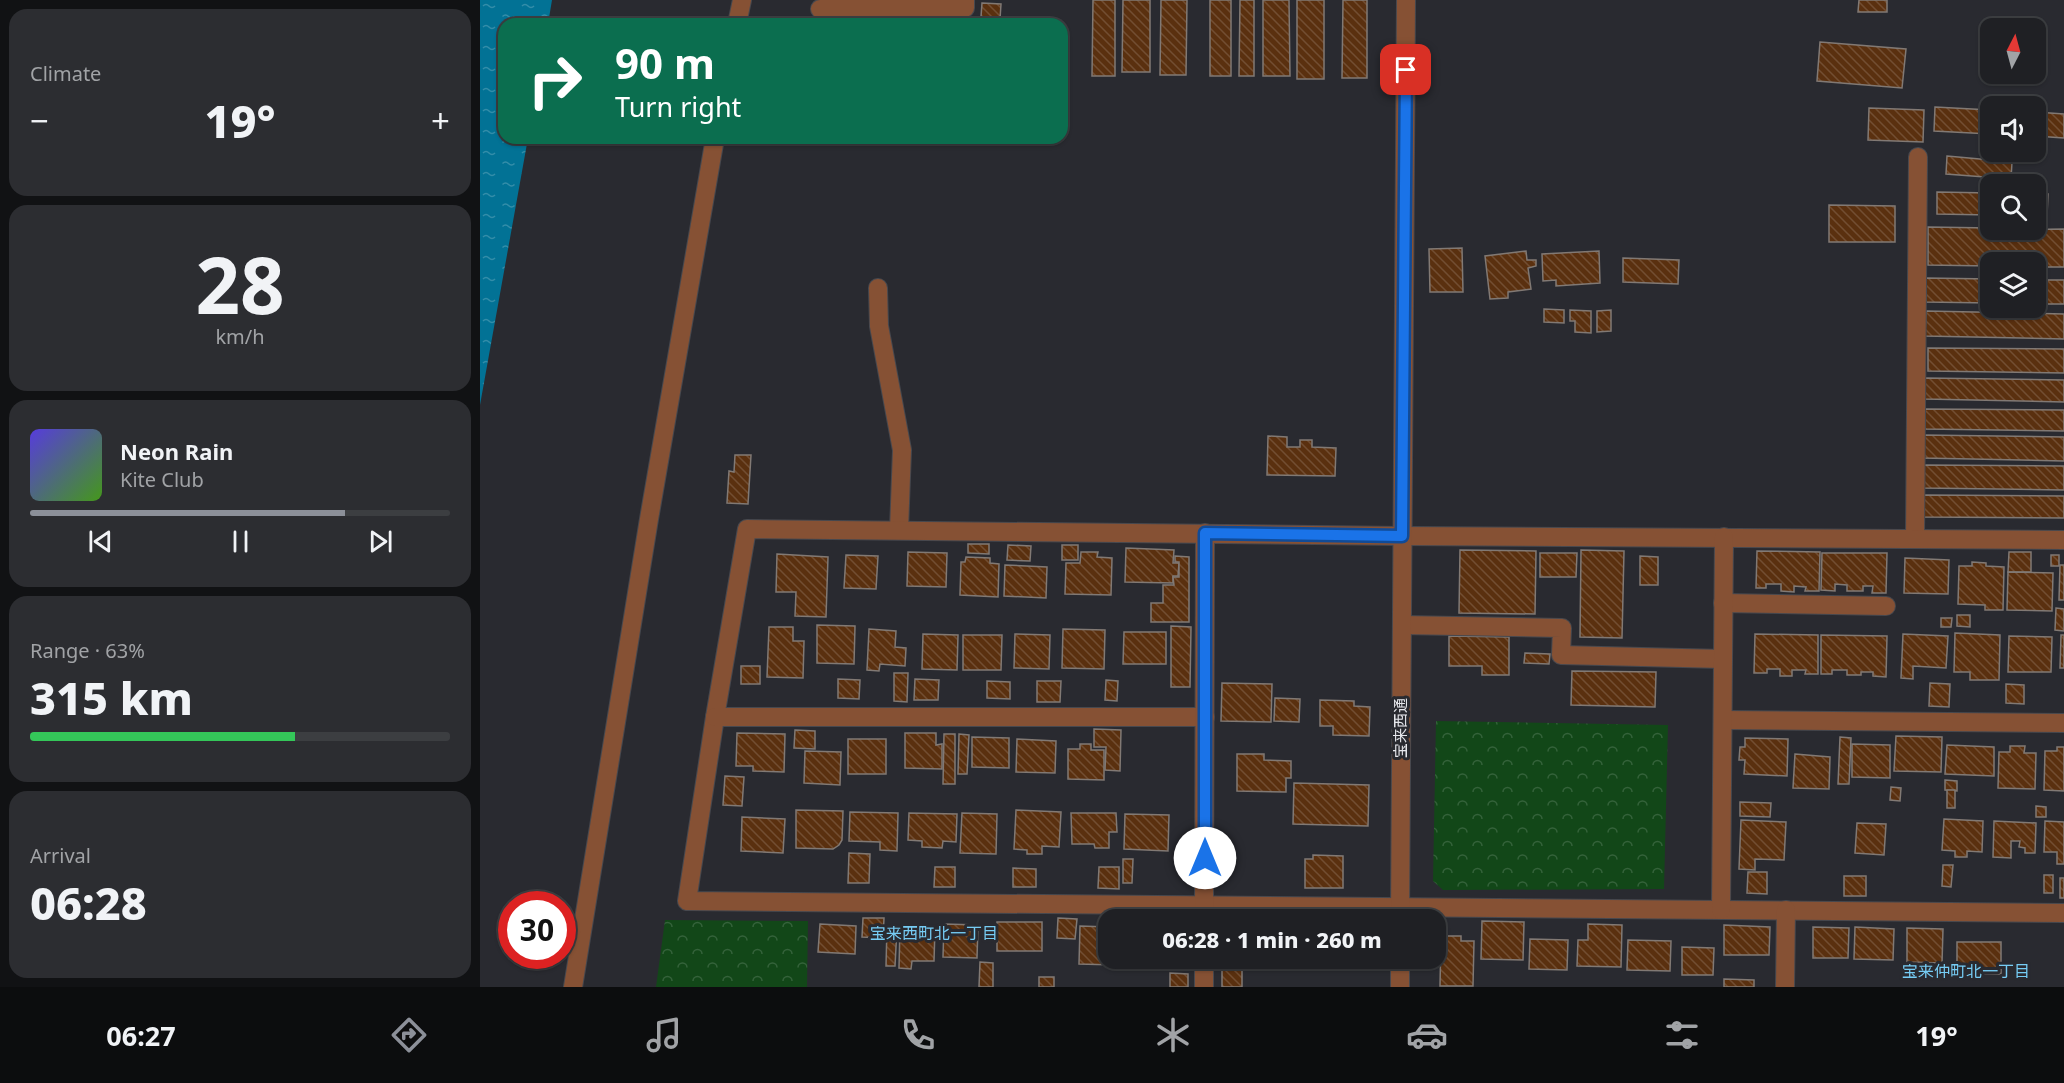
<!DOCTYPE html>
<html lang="en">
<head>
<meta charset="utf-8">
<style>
	:root { --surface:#1f2024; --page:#2c2d31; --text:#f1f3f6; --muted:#a1a3a6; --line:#3c3e41; --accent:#8c9099 }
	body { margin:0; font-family:"Noto Sans","Noto Sans JP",sans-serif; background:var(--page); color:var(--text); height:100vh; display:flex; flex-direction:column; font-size:22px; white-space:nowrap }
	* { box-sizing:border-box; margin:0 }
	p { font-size:20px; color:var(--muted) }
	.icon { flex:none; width:33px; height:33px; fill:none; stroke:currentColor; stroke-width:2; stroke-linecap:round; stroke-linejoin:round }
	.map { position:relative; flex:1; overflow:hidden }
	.panel { display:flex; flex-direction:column; gap:9px; padding:9px; background:#111214; width:480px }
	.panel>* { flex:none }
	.top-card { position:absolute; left:18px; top:18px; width:570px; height:126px; border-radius:18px; box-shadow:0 2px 4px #0004,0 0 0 2px var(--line); background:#0b6e4f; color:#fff; overflow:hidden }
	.needle { width:39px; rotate:6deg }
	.fabs { position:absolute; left:1500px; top:18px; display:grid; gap:12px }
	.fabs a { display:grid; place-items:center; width:66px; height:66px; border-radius:12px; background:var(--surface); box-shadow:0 2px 4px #0004,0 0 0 2px var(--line); font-size:30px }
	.speed { position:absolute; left:18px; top:891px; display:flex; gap:12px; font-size:30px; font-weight:700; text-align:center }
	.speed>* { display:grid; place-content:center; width:78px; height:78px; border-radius:50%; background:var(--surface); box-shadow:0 2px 4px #0004,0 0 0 2px var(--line); line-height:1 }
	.speed .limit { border:9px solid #d22; background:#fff; color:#111 }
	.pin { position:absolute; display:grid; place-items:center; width:51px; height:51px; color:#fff; margin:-26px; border-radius:12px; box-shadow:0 3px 9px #0006 }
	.me { position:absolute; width:66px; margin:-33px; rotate:0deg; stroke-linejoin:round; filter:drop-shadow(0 0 4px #0008) }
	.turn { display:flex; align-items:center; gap:21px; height:126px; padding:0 18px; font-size:27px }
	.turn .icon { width:78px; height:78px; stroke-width:2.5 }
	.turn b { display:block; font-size:42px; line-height:51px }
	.big { font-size:45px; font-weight:800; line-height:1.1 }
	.panel .card { flex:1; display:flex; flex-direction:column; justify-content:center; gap:9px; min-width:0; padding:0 21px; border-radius:18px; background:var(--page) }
	.panel .dial { align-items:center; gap:0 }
	.dial b { font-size:78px; line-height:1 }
	.song { display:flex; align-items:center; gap:18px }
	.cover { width:72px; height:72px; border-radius:9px; background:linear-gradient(135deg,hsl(250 70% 55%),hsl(100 70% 35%)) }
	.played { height:6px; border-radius:3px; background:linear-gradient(90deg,var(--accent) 75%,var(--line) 75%) }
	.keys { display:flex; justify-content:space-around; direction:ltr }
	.heat { display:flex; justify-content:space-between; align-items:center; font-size:33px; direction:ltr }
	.charge { height:9px; border-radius:4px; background:linear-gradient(90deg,#34c759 63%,var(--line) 0) }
	.trip { position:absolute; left:618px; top:909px; width:348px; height:60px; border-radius:18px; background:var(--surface); box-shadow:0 2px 4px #0004,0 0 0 2px var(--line); font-weight:800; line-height:60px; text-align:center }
	.menu { display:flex; height:96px; justify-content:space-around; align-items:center; background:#0c0d0e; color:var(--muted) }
	.menu .icon { width:42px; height:42px }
	.menu .current { color:var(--accent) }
	.menu b { font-size:27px; color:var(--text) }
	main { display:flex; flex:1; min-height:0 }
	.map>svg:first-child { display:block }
	.park { fill:url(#park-crowns) }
	.water { fill:url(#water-ripples) }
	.building { fill:url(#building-back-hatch); stroke:#817974; stroke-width:1.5 }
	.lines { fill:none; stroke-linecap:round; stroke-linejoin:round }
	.minor-casing { stroke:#47484e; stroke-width:20 }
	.minor { stroke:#865134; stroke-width:18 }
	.route-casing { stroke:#114b97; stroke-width:15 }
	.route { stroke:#1a73e8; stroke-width:10 }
	.labels { text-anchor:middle; stroke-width:6; stroke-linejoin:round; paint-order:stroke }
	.street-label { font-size:15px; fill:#e6e7ec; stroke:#292a30 }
	.neighbourhood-label { font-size:16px; fill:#76ccf4; stroke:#292a30 }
</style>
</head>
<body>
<main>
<section class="panel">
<div class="card"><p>Climate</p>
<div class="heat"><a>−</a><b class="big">19°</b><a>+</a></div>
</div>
<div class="card dial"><b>28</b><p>km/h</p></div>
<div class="card">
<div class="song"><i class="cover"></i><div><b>Neon Rain</b><p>Kite Club</p></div></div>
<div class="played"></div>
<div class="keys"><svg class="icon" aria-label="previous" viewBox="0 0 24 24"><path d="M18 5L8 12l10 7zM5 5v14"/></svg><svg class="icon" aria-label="pause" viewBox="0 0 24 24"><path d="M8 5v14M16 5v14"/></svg><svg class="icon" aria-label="next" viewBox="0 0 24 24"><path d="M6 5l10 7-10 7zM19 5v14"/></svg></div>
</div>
<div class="card"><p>Range · 63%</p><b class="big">315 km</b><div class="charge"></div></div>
<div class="card"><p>Arrival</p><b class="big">06:28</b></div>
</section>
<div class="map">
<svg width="1584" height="987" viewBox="0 0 1584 987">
	<defs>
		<pattern id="park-crowns" width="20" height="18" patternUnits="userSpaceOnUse" patternTransform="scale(1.5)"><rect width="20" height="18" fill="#124718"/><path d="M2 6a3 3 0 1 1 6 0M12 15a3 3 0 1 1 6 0" fill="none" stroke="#34623a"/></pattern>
		<pattern id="water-ripples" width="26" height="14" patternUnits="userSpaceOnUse" patternTransform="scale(1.5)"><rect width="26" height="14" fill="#027295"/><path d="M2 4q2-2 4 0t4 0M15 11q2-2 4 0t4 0" fill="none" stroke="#338da9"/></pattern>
		<pattern id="building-back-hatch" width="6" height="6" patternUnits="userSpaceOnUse" patternTransform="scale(1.5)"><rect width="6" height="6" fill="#5a300f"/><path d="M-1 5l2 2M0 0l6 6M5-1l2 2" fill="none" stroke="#724e32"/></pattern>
	</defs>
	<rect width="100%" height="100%" fill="#292a30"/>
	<g class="park">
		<polygon points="956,721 1188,725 1184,889 963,890 953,881"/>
		<polygon points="185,920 328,921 327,987 176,987"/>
	</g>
	<polygon class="water" points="0,0 72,0 68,24 24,24 24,138 48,138 0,405"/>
	<g class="building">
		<polygon points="613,0 635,0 635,76 612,76"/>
		<polygon points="643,0 670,0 670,72 642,72"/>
		<polygon points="681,0 707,0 706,75 680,75"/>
		<rect x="730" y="0" width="21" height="76"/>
		<polygon points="760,0 774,0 774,76 759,76"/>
		<polygon points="783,0 809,0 810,76 783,76"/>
		<rect x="817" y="0" width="27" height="79"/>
		<polygon points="863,0 887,0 887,78 862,78"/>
		<polygon points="1379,0 1407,0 1407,12 1378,12"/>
		<polygon points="502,3 521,4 520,19 501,17"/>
		<rect x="582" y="28" width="3" height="31"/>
		<polygon points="1340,42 1426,49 1422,88 1337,81"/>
		<polygon points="1455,107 1510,110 1510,134 1454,131"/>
		<polygon points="1389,108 1444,110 1443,142 1388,140"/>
		<polygon points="1556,112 1584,114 1584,138 1556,136"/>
		<polygon points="1467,156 1532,162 1531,179 1466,174"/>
		<polygon points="1457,192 1510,193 1510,215 1457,214"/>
		<polygon points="1556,194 1568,194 1567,216 1556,216"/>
		<polygon points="1349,205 1415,206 1415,242 1349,242"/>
		<polygon points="1448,227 1510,228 1510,230 1584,229 1584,267 1556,267 1556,262 1510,262 1510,266 1448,265"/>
		<polygon points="982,248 983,292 950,292 949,249"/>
		<polygon points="1046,251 1047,260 1056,260 1056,266 1048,268 1051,289 1028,292 1028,298 1010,299 1005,256"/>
		<polygon points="1119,251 1120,283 1076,286 1076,280 1063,281 1062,254"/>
		<polygon points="1143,258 1199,260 1198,284 1143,282"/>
		<polygon points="1446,278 1510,279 1510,303 1446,302"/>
		<rect x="1556" y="280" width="28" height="24"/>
		<polygon points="1064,309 1084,310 1084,323 1064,322"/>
		<polygon points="1090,310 1111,311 1111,333 1095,332 1095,321 1090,321"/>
		<polygon points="1131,310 1131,331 1117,332 1117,311"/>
		<polygon points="1446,311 1584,314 1584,339 1445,336"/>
		<polygon points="1448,348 1584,349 1584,373 1448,371"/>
		<polygon points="1445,378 1584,380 1584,402 1445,399"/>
		<polygon points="1445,409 1584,410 1584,431 1445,429"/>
		<polygon points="1443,435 1584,437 1584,461 1442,458"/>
		<polygon points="788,436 807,437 807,447 820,447 820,440 832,440 832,447 856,448 855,476 787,475"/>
		<polygon points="255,455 271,455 268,504 247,503 249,471 254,472"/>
		<polygon points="1443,465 1584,466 1584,490 1443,488"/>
		<polygon points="1444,495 1584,496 1584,518 1444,517"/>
		<polygon points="488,544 509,544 509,554 488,553"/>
		<polygon points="528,545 551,546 550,561 527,560"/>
		<rect x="582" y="545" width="16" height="15"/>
		<polygon points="646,548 694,550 693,563 699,563 698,576 693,576 693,583 645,582"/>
		<polygon points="980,550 1056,551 1055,614 979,613"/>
		<polygon points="1101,550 1144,551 1142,638 1100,637"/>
		<polygon points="1277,551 1340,552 1339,591 1325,591 1326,587 1314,586 1314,592 1301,591 1301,584 1286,584 1286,588 1276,588"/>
		<polygon points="428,552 467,553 466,587 427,586"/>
		<polygon points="601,552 618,552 617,557 632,558 631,595 585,594 586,563 600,563"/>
		<polygon points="1529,552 1551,552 1551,572 1528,572"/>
		<polygon points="1060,553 1097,553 1096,577 1060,577"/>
		<polygon points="1342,553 1407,553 1406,593 1392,593 1393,586 1383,586 1383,591 1367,591 1367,585 1355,584 1355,591 1341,590"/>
		<polygon points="297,554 348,557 346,617 315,616 316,592 296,592"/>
		<polygon points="366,555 398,556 396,589 364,588"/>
		<rect x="1571" y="555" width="8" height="11"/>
		<polygon points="695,556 709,557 709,622 671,622 671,603 683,603 683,585 694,585 693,577 699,577 699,562 695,562"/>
		<polygon points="1160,556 1178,557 1178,585 1160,585"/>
		<polygon points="486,557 510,558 510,563 519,564 518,597 480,595 481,562 485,562"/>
		<polygon points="1425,558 1469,560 1468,594 1424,593"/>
		<polygon points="1492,562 1506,563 1506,566 1524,567 1523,610 1505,610 1505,605 1478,604 1479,566 1492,566"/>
		<polygon points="525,565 567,567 566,598 524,596"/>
		<polygon points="1580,565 1584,565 1584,600 1579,600"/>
		<polygon points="1528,572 1573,573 1572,611 1527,610"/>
		<polygon points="1576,608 1584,609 1584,631 1575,630"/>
		<polygon points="1477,615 1490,615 1490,627 1477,626"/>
		<polygon points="1461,618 1472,618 1471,627 1461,627"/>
		<polygon points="337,625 375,626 374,664 337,663"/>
		<polygon points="691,626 711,627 710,687 691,687"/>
		<polygon points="289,627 313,627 313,641 324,641 323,678 287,677"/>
		<polygon points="389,629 416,631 415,647 426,648 425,666 400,664 399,671 387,670"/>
		<polygon points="583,629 625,630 624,669 582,668"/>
		<polygon points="644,632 686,632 686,664 643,664"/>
		<polygon points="1475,633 1520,635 1519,680 1490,680 1490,672 1474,672"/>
		<polygon points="443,634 478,635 477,670 442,669"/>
		<polygon points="535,634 570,635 569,669 534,668"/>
		<polygon points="1275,634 1338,635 1338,674 1325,674 1326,670 1312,670 1312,676 1300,676 1300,669 1287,669 1287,673 1274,673"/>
		<polygon points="1423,634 1468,636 1466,668 1433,666 1433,679 1421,678"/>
		<polygon points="483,635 522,635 521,670 483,670"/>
		<polygon points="1341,635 1407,636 1406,677 1393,676 1393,672 1381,672 1381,675 1367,675 1367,670 1352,670 1352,674 1341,674"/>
		<polygon points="1581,635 1584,635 1584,668 1580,668"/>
		<polygon points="969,636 1029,637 1029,675 1002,675 1002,666 969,666"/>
		<polygon points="1529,636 1572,637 1571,672 1528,672"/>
		<polygon points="1045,653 1070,654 1069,664 1044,663"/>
		<rect x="261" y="666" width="19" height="18"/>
		<polygon points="1092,671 1176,672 1175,707 1091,705"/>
		<polygon points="414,673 428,673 427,702 414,701"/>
		<polygon points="358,679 380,680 379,699 358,698"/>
		<polygon points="435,679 459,680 458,700 434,700"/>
		<polygon points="626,680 638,681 637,701 625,700"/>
		<polygon points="507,681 530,682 530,699 507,698"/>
		<polygon points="557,681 581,681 580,702 557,702"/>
		<polygon points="742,683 792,684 791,722 741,721"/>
		<polygon points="1450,683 1470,684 1469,707 1449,706"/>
		<polygon points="1526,684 1544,685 1544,704 1526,703"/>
		<polygon points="795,698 820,699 819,722 794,721"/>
		<polygon points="840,700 874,701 874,706 890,707 889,736 853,735 853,726 840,726"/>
		<polygon points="614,729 641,730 640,771 625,770 626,747 614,747"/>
		<polygon points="315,730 335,731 335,749 314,748"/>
		<polygon points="257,733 305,734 304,772 273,771 273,766 256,766"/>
		<polygon points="425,733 456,733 456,745 462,744 462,769 425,768"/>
		<polygon points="464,734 475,734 475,784 463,784"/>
		<polygon points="479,734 489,735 487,774 478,774"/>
		<polygon points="1416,736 1462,737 1461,772 1414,771"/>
		<polygon points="492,737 529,738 529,768 492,767"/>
		<polygon points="1360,737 1371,738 1369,784 1358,784"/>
		<polygon points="1265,738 1308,739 1307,776 1264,774 1265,760 1259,760 1260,747 1265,747"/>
		<rect x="368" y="739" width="38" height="35"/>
		<polygon points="537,739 576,741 575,773 536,772"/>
		<polygon points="600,744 611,744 611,750 624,750 624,780 588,779 588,749 600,749"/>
		<polygon points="1372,744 1410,745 1410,778 1372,777"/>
		<polygon points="1467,745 1514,747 1514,776 1465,774"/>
		<polygon points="1530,746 1545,746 1544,753 1556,753 1555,789 1518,788 1519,752 1530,752"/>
		<polygon points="1577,747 1584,747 1584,791 1564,790 1565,751 1577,751"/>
		<polygon points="325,751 361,752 360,785 324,783"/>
		<polygon points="757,754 784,754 784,760 811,761 811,778 806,778 806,792 757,791"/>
		<polygon points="1315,754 1350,757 1349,789 1313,788"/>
		<polygon points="245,776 264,777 262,806 243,805"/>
		<polygon points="1465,780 1477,781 1477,791 1465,790"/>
		<polygon points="814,783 889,785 888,826 813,824"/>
		<polygon points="1411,787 1421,788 1420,801 1410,800"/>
		<rect x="1467" y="790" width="8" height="18"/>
		<polygon points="1260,802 1291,803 1290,817 1260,816"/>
		<polygon points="1556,806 1566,807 1566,817 1556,817"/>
		<polygon points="316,810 363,811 362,840 359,845 353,849 316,848"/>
		<polygon points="536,810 581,812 579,847 562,846 562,854 547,854 547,850 534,849"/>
		<polygon points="370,812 418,813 417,851 400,850 400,842 369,841"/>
		<polygon points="429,813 477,814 476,842 463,841 462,848 442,847 442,841 428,840"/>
		<polygon points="482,813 517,814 516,854 480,853"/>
		<polygon points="591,813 636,813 637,832 629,832 629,848 615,848 614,844 592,844"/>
		<polygon points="645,814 689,815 688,851 644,849"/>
		<polygon points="262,817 305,819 303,853 261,851"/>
		<polygon points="1464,819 1503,821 1502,852 1487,851 1487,857 1475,857 1475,851 1462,850"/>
		<polygon points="1261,820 1306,822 1304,860 1275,859 1275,870 1259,869"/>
		<polygon points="1514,821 1556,823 1555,853 1545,853 1545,848 1539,847 1540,841 1531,841 1531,858 1513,857"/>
		<polygon points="1565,821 1584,822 1584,864 1577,864 1577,852 1564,852"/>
		<polygon points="1377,823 1406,824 1404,855 1375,853"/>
		<polygon points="369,853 390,854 389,883 368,883"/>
		<polygon points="833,855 863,856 863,888 825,888 825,859 833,859"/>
		<polygon points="643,859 653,859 652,883 643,883"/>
		<polygon points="1463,865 1473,865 1471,887 1462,886"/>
		<polygon points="455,867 475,867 475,887 454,887"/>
		<polygon points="619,867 639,867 639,889 618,888"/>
		<polygon points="533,868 556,869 556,887 533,887"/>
		<polygon points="1268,872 1287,872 1287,894 1267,893"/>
		<rect x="1564" y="875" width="9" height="18"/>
		<rect x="1364" y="876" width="22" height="20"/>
		<rect x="1580" y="878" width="4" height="20"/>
		<polygon points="383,918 404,918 403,938 382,937"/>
		<polygon points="578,918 597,919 595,939 577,938"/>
		<polygon points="1002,921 1044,922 1043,960 1001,959"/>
		<rect x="517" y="922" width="45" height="29"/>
		<polygon points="340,924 376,926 375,954 338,952"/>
		<polygon points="464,924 498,925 497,958 463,957"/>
		<polygon points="1108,924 1142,925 1141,967 1097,966 1098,940 1108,940"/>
		<polygon points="1244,925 1290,927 1289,955 1244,955"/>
		<polygon points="600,926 628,927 628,958 635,958 635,965 599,964"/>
		<polygon points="407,927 417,928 415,966 406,966"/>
		<polygon points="420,927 455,928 454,961 432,961 431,969 419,968"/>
		<polygon points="1333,927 1369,928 1368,958 1333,958"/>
		<polygon points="1375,927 1414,929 1413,960 1374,959"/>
		<polygon points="1427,928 1463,929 1462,963 1427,962"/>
		<polygon points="961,936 981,936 981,941 994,941 993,986 960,986"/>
		<polygon points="1050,939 1088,940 1087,970 1049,969"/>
		<polygon points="1148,940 1191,941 1190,971 1147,970"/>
		<polygon points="1477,942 1521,942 1521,974 1477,973"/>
		<polygon points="1202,947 1234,948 1233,975 1202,975"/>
		<polygon points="766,958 787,958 787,964 766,963"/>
		<polygon points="500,962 513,963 513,987 499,987"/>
		<polygon points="742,969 762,970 762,987 742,987"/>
		<polygon points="690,973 708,974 708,987 690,987"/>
		<rect x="559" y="977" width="15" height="10"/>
		<polygon points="1244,979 1274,980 1274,987 1244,987"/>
	</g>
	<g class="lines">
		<g class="minor-casing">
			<g id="minor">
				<polyline points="340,9 485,8 485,0"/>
				<polyline points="257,24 262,0"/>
				<polyline points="398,288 399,326 422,450 419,530"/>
				<polyline points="1435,539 1438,157"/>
				<polyline points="1584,540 922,536 267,529 235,717 207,901 1584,913"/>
				<polyline points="1243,603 1406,606"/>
				<polyline points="922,625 1082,628 1081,655 1243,659"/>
				<polyline points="235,717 725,717"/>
				<polyline points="1243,720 1584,723"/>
				<polyline points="1241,910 1244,537"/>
				<polyline points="920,919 926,0"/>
				<polyline points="724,920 725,533"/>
				<polyline points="93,987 169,519 235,138"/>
				<polyline points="724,987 724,958"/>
				<polyline points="920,987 920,958"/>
				<polyline points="1305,987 1306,910"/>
			</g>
		</g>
		<use href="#minor" class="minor"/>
	</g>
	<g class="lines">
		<g class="route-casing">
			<polyline id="route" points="725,858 725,533 922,536 926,70"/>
		</g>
		<use href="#route" class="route"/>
	</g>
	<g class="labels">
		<g class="street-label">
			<text transform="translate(921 728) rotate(-90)" y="5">宝来西通</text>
		</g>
		<g class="neighbourhood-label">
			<text x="454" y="939">宝来西町北一丁目</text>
			<text x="1486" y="977">宝来仲町北一丁目</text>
		</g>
	</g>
</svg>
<div class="fabs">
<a><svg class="needle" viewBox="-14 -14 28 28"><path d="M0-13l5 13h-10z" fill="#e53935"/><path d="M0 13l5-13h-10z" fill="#a1a3a6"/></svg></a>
<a><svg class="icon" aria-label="sound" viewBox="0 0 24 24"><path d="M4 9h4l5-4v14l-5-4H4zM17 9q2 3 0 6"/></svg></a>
<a><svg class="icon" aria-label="search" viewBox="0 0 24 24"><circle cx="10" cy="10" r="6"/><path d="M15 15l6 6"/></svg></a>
<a><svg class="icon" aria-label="layers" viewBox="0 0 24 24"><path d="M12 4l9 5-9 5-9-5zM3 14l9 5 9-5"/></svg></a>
</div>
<div class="speed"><div class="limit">30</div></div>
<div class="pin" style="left:926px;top:70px;background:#d93025"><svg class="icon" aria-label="arrive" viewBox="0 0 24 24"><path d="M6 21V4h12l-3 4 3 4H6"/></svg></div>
<svg class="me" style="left:725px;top:858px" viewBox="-20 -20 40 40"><circle r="19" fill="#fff"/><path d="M0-13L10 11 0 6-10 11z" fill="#1a73e8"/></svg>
<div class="trip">06:28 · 1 min · 260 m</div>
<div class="top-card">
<div class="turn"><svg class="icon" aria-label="right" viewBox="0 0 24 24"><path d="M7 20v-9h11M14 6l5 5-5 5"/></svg><div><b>90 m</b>Turn right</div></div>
</div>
</div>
</main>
<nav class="menu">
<b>06:27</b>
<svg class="icon current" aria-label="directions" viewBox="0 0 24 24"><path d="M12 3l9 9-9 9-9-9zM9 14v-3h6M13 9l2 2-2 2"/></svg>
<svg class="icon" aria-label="music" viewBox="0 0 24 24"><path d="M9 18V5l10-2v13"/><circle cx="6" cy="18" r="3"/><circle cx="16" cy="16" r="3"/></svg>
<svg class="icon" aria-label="phone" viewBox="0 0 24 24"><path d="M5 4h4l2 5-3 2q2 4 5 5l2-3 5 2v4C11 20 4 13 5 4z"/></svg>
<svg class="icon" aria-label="climate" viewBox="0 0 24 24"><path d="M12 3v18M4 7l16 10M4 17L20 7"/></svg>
<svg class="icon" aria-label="car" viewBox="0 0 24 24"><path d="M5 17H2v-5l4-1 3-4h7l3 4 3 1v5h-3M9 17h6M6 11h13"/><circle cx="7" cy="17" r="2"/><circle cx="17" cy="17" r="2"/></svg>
<svg class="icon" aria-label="filters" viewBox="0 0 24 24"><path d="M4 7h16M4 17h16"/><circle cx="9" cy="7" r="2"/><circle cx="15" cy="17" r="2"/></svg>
<b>19°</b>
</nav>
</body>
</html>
